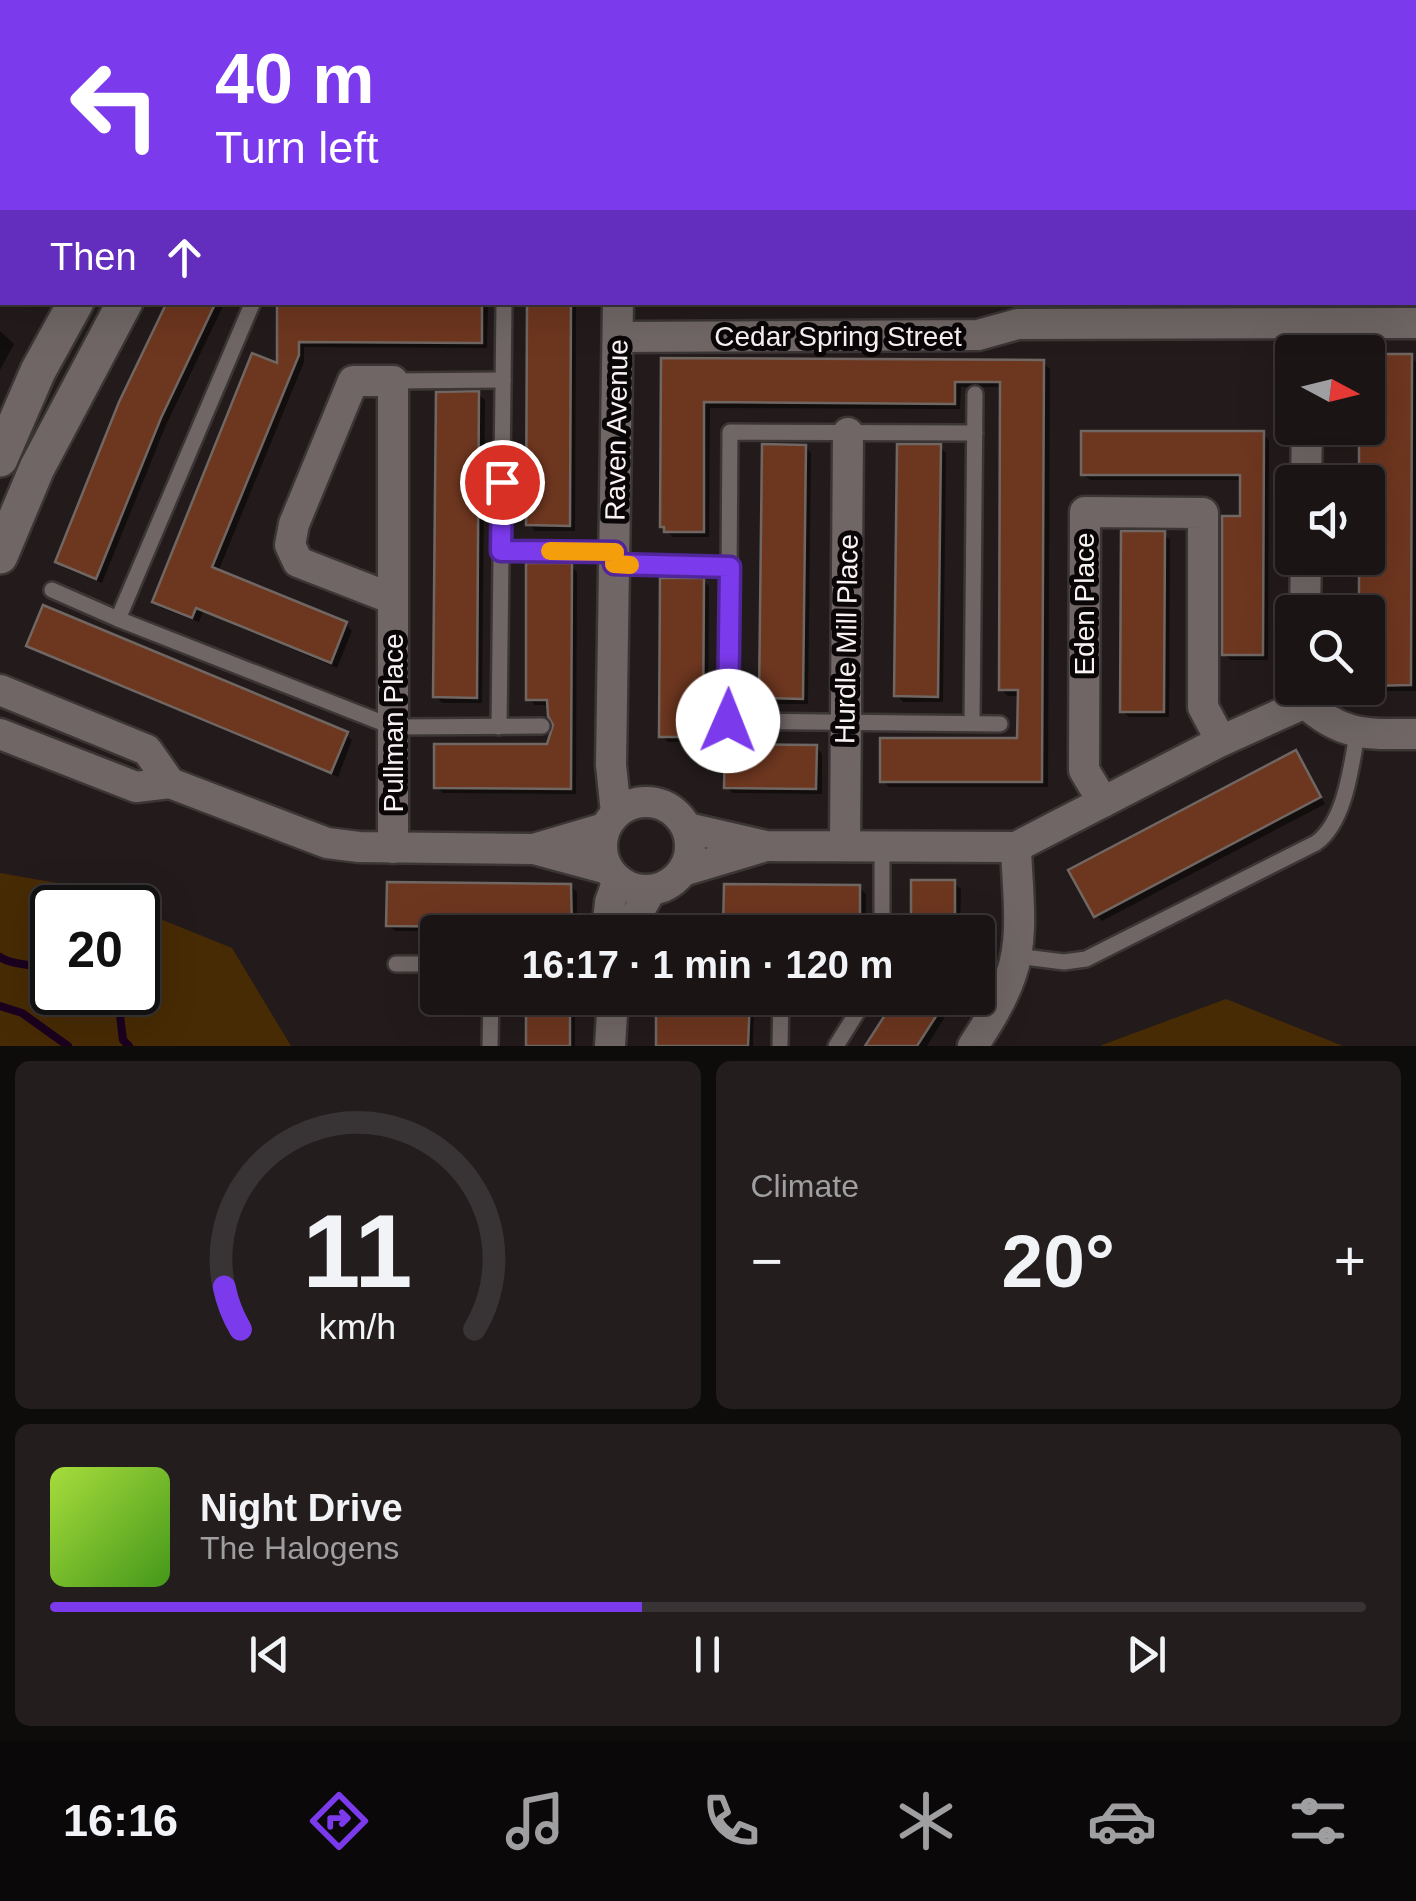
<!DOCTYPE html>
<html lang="en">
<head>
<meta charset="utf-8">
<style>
	:root { --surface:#1a1414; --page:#231d1d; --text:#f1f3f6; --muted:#9f9ea0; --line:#383334; --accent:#7c3aed }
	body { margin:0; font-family:Arial,sans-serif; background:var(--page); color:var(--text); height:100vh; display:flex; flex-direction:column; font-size:38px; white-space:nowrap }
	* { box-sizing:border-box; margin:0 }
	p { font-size:32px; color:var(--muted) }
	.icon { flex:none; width:55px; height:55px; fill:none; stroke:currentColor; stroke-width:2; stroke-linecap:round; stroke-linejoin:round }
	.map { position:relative; height:1046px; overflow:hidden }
	.drawer { display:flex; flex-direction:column; gap:15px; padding:15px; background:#0e0b0b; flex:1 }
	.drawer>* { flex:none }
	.banner { position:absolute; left:0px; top:0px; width:1418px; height:305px; box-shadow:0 10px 40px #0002,0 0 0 2px var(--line); background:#7c3aed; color:#fff; overflow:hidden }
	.needle { width:65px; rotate:97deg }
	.tools { position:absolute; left:1275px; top:335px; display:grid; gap:20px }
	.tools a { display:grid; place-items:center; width:110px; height:110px; border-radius:10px; background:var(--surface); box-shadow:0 10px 40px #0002,0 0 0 2px var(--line); font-size:50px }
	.speed { position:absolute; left:30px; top:885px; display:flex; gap:20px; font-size:50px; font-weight:700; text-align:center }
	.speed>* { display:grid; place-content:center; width:130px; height:130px; border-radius:50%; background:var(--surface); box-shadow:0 10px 40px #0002,0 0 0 2px var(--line); line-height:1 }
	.speed .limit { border:5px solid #111; border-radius:15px; background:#fff; color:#111 }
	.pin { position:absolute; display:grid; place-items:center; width:85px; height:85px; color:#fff; margin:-42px; border:5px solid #fff; border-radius:50%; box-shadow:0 2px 10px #0007 }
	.me { position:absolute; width:110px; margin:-55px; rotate:1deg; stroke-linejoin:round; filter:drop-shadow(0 0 8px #0008) }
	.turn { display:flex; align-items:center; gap:35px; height:210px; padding:0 50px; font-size:45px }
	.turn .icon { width:130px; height:130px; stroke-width:2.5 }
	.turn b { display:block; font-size:70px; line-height:85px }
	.then { display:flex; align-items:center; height:95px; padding:0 50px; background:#0003; gap:20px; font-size:38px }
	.big { font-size:75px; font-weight:800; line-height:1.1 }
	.drawer .card { flex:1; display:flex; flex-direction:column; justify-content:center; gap:15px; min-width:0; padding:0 35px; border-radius:15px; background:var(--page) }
	.drawer .dial { align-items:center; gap:0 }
	.dial svg { height:260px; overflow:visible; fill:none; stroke:var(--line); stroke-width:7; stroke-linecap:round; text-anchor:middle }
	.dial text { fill:var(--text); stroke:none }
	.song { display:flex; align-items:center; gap:30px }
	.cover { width:120px; height:120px; border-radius:15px; background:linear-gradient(135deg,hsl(80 70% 55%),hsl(100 70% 35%)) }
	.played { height:10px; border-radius:5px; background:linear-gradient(90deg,var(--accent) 45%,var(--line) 45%) }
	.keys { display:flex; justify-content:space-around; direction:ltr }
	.heat { display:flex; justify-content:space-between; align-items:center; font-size:55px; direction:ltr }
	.drawer .tiles { flex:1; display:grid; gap:15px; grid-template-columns:1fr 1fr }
	.card:last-child { grid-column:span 2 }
	.trip { position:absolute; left:420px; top:915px; width:575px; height:100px; border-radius:10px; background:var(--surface); box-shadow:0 10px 40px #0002,0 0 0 2px var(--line); font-weight:800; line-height:100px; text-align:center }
	.menu { display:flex; height:160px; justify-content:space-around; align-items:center; background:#0a0808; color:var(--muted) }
	.menu .icon { width:70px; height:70px }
	.menu .current { color:var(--accent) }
	.menu b { font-size:45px; color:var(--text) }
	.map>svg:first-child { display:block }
	.green { fill:#472b04 }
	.shadow { fill:#0007 }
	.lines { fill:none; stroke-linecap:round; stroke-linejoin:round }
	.stream { stroke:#1b001f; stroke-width:8 }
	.building { fill:#6d361f; stroke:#706763; stroke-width:2.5 }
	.service-casing { stroke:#3b3535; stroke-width:20 }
	.minor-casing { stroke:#3b3535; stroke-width:35 }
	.tertiary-casing { stroke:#3b3535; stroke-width:40 }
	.service { stroke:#706666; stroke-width:15 }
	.minor { stroke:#706666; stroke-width:30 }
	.tertiary { stroke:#706666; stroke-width:35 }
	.route-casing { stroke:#51269a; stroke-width:25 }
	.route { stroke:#7c3aed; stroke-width:18 }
	.slow { stroke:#f59e0b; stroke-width:18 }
	.labels { text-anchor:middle; stroke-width:10; stroke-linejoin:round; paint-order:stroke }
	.street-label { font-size:28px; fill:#f8f2f2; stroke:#0a0607 }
</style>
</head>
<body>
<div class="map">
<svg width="1416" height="1046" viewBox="0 0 1416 1046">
	<rect width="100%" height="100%" fill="#231b1b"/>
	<g class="green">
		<polygon points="0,873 80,887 131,907 52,908 52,992 138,992 138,910 232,948 291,1046 0,1046"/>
		<polygon points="1226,999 1343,1046 1101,1046 1102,1045"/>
	</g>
	<g class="shadow">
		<polygon points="48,0 149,0 148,2"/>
		<polygon points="374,0 617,0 374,2"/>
		<polygon points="661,0 904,0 661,2"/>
		<polygon points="1074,0 1122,0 1125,2 1074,2"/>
		<rect x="1245" y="0" width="47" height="2"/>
		<rect x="1359" y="0" width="46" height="2"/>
		<rect x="1415" y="190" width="1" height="90"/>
		<polygon points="0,195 2,197 0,259"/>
		<polygon points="171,302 225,302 166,425 102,583 64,568 58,562"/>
		<polygon points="280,302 482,302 488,308 487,348 304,347 304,362 218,572 346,624 352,631 337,668 203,612 199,622 161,608 155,601 280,367"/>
		<polygon points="530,302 576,302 575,531 535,531 529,524"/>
		<polygon points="0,331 14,344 0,370"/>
		<polygon points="1368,357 1411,357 1416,362 1416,691 1368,691 1364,688 1368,688 1368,612 1362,612 1362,558 1368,558 1368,482 1362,482 1362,428 1368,428"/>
		<polygon points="663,361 1043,363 1050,369 1048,787 889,787 883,781 1020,740 1021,696 1008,696 1001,689 1003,387 961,387 960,409 710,408 709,537 673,537 662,526"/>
		<polygon points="478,394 485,400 482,703 442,703 436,696"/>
		<polygon points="1262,433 1269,440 1268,660 1231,660 1224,654 1243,518 1243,480 1090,480 1083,474"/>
		<polygon points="805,447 811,453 808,704 768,704 761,697"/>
		<polygon points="940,447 946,453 943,702 903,702 897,695"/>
		<polygon points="1164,534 1170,540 1169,717 1129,717 1122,711"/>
		<polygon points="571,566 577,572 576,794 443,793 437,787 549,747 556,725 550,705 535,705 529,699"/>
		<polygon points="703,580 709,586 708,742 668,742 662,736"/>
		<polygon points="29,645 346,734 352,740 338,777 36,651"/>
		<polygon points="816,747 822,754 822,794 733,793 726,787"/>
		<polygon points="1296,753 1325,804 1102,921 1096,915"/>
		<polygon points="914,883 954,883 961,889 960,932 914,932"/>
		<polygon points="570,886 577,892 577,932 395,931 389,925"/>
		<polygon points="859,888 866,894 866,932 731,932 726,927"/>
		<rect x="528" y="998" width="47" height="48"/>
		<polygon points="659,998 754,998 753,1046 658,1046"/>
		<polygon points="899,998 922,998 946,1015 927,1046 868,1046"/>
	</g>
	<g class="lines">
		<g class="stream">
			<path d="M0 957C16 968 39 961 52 975"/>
			<polyline points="70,992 119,1007 123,1040 129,1046"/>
			<polyline points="0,1006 22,1013 68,1046"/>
		</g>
	</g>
	<g class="building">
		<polygon points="167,302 216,302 161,418 96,579 55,562 119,402"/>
		<polygon points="277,302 482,302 482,343 299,342 299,355 212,567 347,622 331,663 196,608 192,618 152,602 252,353 277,363"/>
		<polygon points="527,302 571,302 570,526 526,525"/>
		<polygon points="1368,354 1412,354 1411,685 1368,686 1368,612 1359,612 1359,574 1368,574 1368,482 1359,482 1359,428 1368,428"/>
		<polygon points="661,358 1044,360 1042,782 880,782 880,738 1017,738 1018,690 999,690 1000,382 955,382 955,404 704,402 704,532 664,532 664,527 660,527"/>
		<polygon points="479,391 477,698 433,697 436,392"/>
		<polygon points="1081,431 1264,431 1263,655 1222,655 1222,516 1240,516 1240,475 1081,475"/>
		<polygon points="762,444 806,445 803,699 759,698"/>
		<polygon points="897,444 941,444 938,697 894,696"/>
		<polygon points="1121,531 1165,531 1164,712 1120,712"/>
		<polygon points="526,563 572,563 571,789 434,788 434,744 547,744 553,725 548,716 547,700 526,700"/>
		<polygon points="660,578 704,578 703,737 659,737"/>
		<polygon points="43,605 348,732 331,773 26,646"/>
		<polygon points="725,744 817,745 816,789 724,788"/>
		<polygon points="1296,750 1321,797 1094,917 1068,870"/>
		<rect x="911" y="880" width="44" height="52"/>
		<polygon points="387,882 571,884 572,928 386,926"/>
		<polygon points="724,884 860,885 860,929 723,928"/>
		<rect x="526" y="998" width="44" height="48"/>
		<polygon points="656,998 750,998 748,1046 656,1046"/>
		<polygon points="896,998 927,998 942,1007 917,1046 865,1046"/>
	</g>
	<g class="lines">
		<g class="service-casing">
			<g id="service">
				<polyline points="0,8 2,9"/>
				<polyline points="0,118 2,119"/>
				<polyline points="253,302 118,619 393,727 542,726"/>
				<polyline points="393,381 503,380"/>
				<polyline points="975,433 730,432 728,721 1000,724"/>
				<polyline points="501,551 615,552"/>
				<polyline points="614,564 730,567"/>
				<polyline points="52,590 118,619"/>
				<polyline points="972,723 975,394"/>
				<polyline points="499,727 504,302"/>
				<polyline points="882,845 882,932"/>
				<path d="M1016 956 1064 962 1086 959 1316 843C1345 822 1351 768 1357 734"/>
				<polyline points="396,964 438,964"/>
				<polyline points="490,1046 491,998"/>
				<polyline points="780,1046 781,998"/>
				<polyline points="836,1046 866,998"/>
			</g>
		</g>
		<g class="minor-casing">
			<g id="minor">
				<polyline points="1156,0 1156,2"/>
				<polyline points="623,2 623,0"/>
				<polyline points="1039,2 1039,0"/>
				<polyline points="1198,2 1198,0"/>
				<polyline points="618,337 978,335 1018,324 1416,323"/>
				<polyline points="1306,482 1307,428"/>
				<polyline points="393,599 298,562 290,545 294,524 353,381 393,381 393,848"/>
				<polyline points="1305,612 1306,558"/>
				<polyline points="0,690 147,750 170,783"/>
				<path d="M1305 703C1343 737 1367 734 1416 734"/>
				<polyline points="0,734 136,787 170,783 327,843 359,847 534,849 608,869"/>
				<circle cx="646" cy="846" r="44"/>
				<polyline points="1103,802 1084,770 1085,512 1203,513 1203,707 1221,741"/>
				<polyline points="616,813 611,765 618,302"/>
				<polyline points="688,828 766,846 1016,847 1221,741 1305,703 1305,688"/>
				<polyline points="845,845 848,433"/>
				<polyline points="534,849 605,828"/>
				<polyline points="683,871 763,847"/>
				<polyline points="607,932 610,902 618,880"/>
				<polyline points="627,932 651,890"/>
				<polyline points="610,1046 613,998"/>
				<path d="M973 1046C988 1023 1002 1001 1011 975 1025 936 1017 888 1016 847"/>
			</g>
		</g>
		<g class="tertiary-casing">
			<g id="tertiary">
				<polyline points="239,2 240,0"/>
				<polyline points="287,2 289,0"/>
				<polyline points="0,459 38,371 76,302"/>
				<polyline points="0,556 37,468 125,302"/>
			</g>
		</g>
		<use href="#service" class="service"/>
		<use href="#minor" class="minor"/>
		<use href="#tertiary" class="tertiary"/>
	</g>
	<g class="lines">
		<g class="route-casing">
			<polyline id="route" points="502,482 501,551 615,552 614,564 730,567 728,721"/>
		</g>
		<use href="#route" class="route"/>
		<polyline class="slow" points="550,551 615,552 614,564 630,565"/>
	</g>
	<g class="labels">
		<g class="street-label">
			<text x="838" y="346">Cedar Spring Street</text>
			<text transform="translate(616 430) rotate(-89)" y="10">Raven Avenue</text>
			<text transform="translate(1084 604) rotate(-90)" y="10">Eden Place</text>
			<text transform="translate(846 639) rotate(-89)" y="10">Hurdle Mill Place</text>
			<text transform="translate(393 723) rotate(-90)" y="10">Pullman Place</text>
		</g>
	</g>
</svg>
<div class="tools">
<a><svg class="needle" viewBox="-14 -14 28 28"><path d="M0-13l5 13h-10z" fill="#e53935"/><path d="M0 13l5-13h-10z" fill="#9f9ea0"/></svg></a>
<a><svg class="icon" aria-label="sound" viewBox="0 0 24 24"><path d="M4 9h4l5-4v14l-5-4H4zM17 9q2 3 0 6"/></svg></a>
<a><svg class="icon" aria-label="search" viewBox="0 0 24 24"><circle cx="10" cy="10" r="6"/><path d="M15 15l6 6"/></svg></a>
</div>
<div class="speed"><div class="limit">20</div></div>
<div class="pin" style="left:502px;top:482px;background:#d93025"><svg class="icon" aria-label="arrive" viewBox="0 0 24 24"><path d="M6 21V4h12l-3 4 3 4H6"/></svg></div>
<svg class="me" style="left:728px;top:721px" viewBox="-20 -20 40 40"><circle r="19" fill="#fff"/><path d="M0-13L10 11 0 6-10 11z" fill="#7c3aed"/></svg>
<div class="trip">16:17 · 1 min · 120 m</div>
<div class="banner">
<div class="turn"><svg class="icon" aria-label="left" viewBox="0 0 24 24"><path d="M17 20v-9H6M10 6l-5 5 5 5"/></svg><div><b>40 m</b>Turn left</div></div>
<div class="then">Then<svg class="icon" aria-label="ahead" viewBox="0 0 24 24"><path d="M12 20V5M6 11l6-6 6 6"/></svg></div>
</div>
</div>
<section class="drawer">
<div class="tiles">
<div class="card dial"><svg viewBox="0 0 100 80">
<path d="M14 69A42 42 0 1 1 86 69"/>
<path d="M14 69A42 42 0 0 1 9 56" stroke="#7c3aed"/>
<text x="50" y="56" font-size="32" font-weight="700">11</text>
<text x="50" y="72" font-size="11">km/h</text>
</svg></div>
<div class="card"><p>Climate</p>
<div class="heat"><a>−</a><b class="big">20°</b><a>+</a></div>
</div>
<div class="card">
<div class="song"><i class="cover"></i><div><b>Night Drive</b><p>The Halogens</p></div></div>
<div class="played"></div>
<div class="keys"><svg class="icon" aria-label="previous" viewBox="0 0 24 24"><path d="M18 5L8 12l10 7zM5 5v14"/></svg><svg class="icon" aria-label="pause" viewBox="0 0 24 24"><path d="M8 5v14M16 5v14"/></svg><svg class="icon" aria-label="next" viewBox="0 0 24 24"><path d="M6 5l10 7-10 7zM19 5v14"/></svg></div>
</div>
</div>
</section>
<nav class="menu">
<b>16:16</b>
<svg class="icon current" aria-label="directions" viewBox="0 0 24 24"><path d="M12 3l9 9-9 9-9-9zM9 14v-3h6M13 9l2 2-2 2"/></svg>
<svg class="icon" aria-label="music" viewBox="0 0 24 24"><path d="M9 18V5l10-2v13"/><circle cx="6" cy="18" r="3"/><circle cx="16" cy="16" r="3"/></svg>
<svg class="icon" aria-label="phone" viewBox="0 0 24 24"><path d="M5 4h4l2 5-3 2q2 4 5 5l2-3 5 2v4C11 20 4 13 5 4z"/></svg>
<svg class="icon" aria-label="climate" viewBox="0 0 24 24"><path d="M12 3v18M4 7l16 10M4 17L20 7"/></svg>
<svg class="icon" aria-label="car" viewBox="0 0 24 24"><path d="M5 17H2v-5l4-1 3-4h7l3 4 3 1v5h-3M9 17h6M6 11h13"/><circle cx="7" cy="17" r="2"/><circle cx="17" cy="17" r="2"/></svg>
<svg class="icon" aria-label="filters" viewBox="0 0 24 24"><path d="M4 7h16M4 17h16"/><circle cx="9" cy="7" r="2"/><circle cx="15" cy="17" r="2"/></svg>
</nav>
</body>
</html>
